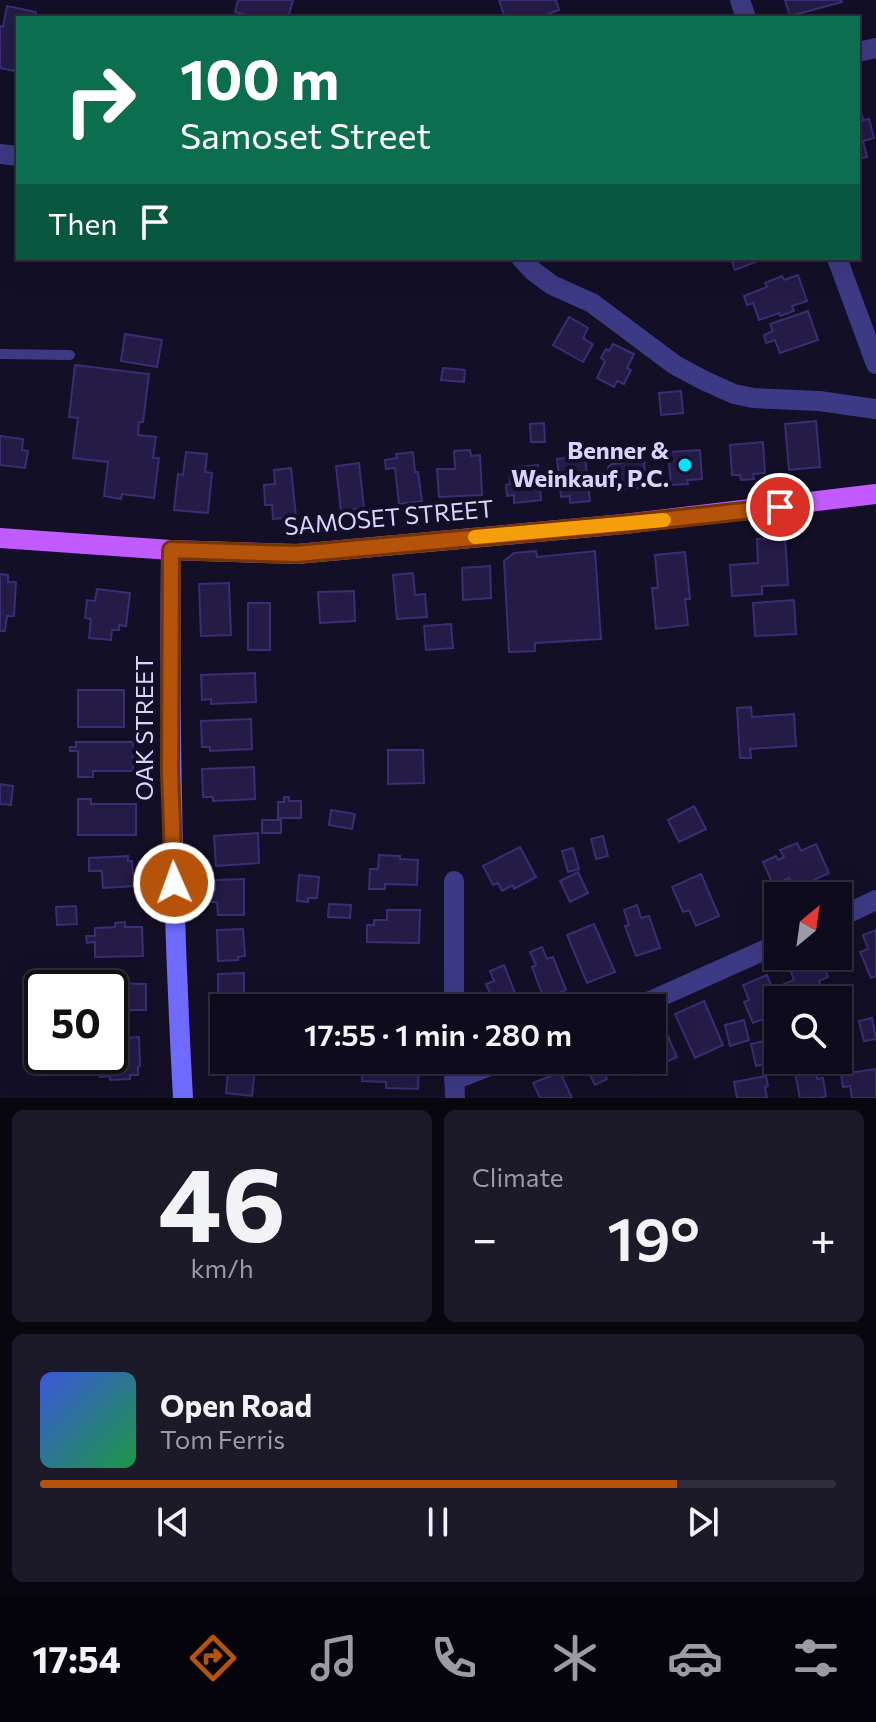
<!DOCTYPE html>
<html lang="en">
<head>
<meta charset="utf-8">
<style>
	:root { --surface:#0e0b1c; --page:#1c1929; --text:#f1f3f6; --muted:#9b9ba3; --line:#2e2b3b; --accent:#b45309 }
	body { margin:0; font-family:Commissioner,sans-serif; background:var(--page); color:var(--text); height:100vh; display:flex; flex-direction:column; font-size:30px; white-space:nowrap }
	* { box-sizing:border-box; margin:0 }
	p { font-size:26px; color:var(--muted) }
	.icon { flex:none; width:44px; height:44px; fill:none; stroke:currentColor; stroke-width:2; stroke-linecap:round; stroke-linejoin:round }
	.map { position:relative; height:1098px; overflow:hidden }
	.details { display:flex; flex-direction:column; gap:12px; padding:12px; background:#08060f; flex:1 }
	.details>* { flex:none }
	.hud { position:absolute; left:16px; top:16px; width:844px; height:244px; border-radius:0px; box-shadow:0 8px 32px #0002,0 0 0 2px var(--line); background:#0b6e4f; color:#fff; overflow:hidden }
	.needle { width:52px; rotate:29deg }
	.tools { position:absolute; left:764px; top:882px; display:grid; gap:16px }
	.tools a { display:grid; place-items:center; width:88px; height:88px; border-radius:0px; background:var(--surface); box-shadow:0 8px 32px #0002,0 0 0 2px var(--line); font-size:40px }
	.speed { position:absolute; left:24px; top:970px; display:flex; gap:16px; font-size:40px; font-weight:700; text-align:center }
	.speed>* { display:grid; place-content:center; width:104px; height:104px; border-radius:50%; background:var(--surface); box-shadow:0 8px 32px #0002,0 0 0 2px var(--line); line-height:1 }
	.speed .limit { border:4px solid #111; border-radius:12px; background:#fff; color:#111 }
	.pin { position:absolute; display:grid; place-items:center; width:68px; height:68px; color:#fff; margin:-34px; border:4px solid #fff; border-radius:50%; box-shadow:0 2px 8px #0007 }
	.me { position:absolute; width:88px; margin:-44px; rotate:358deg; stroke-linejoin:round; filter:drop-shadow(0 0 6px #0008) }
	.turn { display:flex; align-items:center; gap:28px; height:168px; padding:0 32px; font-size:36px }
	.turn .icon { width:104px; height:104px; stroke-width:2.5 }
	.turn b { display:block; font-size:56px; line-height:68px }
	.then { display:flex; align-items:center; height:76px; padding:0 32px; background:#0003; gap:16px; font-size:30px }
	.big { font-size:60px; font-weight:600; line-height:1.1 }
	.details .tile { flex:1; display:flex; flex-direction:column; justify-content:center; gap:12px; min-width:0; padding:0 28px; border-radius:12px; background:var(--page) }
	.details .dial { align-items:center; gap:0 }
	.dial b { font-size:104px; line-height:1 }
	.song { display:flex; align-items:center; gap:24px }
	.cover { width:96px; height:96px; border-radius:12px; background:linear-gradient(135deg,hsl(230 70% 55%),hsl(140 70% 35%)) }
	.played { height:8px; border-radius:4px; background:linear-gradient(90deg,var(--accent) 80%,var(--line) 80%) }
	.keys { display:flex; justify-content:space-around; direction:ltr }
	.heat { display:flex; justify-content:space-between; align-items:center; font-size:44px; direction:ltr }
	.details .tiles { flex:1; display:grid; gap:12px; grid-template-columns:1fr 1fr }
	.tile:last-child { grid-column:span 2 }
	.trip { position:absolute; left:210px; top:994px; width:456px; height:80px; border-radius:0px; background:var(--surface); box-shadow:0 8px 32px #0002,0 0 0 2px var(--line); font-weight:600; line-height:80px; text-align:center }
	.menu { display:flex; height:128px; justify-content:space-around; align-items:center; background:#06040b; color:var(--muted) }
	.menu .icon { width:56px; height:56px }
	.menu .selected { color:var(--accent) }
	.menu b { font-size:36px; color:var(--text) }
	.map>svg:first-child { display:block }
	.building { fill:#241b47; stroke:#3b2d73; stroke-width:2 }
	.lines { fill:none; stroke-linecap:round; stroke-linejoin:round }
	.service { stroke:#3d3a85; stroke-width:10 }
	.minor { stroke:#3d3a85; stroke-width:20 }
	.secondary { stroke:#6f6bff; stroke-width:20 }
	.primary { stroke:#c25bff; stroke-width:20 }
	.route-casing { stroke:#753606; stroke-width:20 }
	.route { stroke:#b45309; stroke-width:14 }
	.slow { stroke:#f59e0b; stroke-width:14 }
	.poi-dot { fill:#00e5ff; stroke:#130f26; stroke-width:3 }
	.labels { text-anchor:middle; stroke-width:8; stroke-linejoin:round; paint-order:stroke }
	.poi-label { font-size:24px; font-weight:bold; fill:#d9d4ff; stroke:#130f26; text-anchor:end }
	.street-label { font-size:24px; fill:#d9d4ff; stroke:#130f26 }
</style>
</head>
<body>
<div class="map">
<svg width="876" height="1098" viewBox="0 0 876 1098">
	<rect width="100%" height="100%" fill="#130f26"/>
	<g class="building">
		<polygon points="238,0 293,0 288,18 258,18 235,12"/>
		<polygon points="499,0 556,0 559,10 536,18 505,18"/>
		<polygon points="785,0 841,0 842,2 790,16"/>
		<polygon points="7,6 36,12 35,18 18,18 18,53 14,71 0,68 0,26 3,27"/>
		<polygon points="858,100 863,120 869,119 874,138 863,141 867,157 858,159"/>
		<polygon points="766,258 735,270 732,262 739,258"/>
		<polygon points="798,275 807,301 792,306 794,311 780,316 779,313 759,320 753,303 747,305 744,296 767,287 765,283 782,276 784,280"/>
		<polygon points="808,311 818,340 780,353 775,340 766,343 764,335 773,331 770,324"/>
		<polygon points="569,317 588,328 583,338 593,344 583,362 553,345"/>
		<polygon points="125,334 162,340 157,367 121,361"/>
		<polygon points="613,344 634,354 627,368 631,370 624,384 617,381 614,387 597,378 605,361 601,358 606,349 609,351"/>
		<polygon points="75,365 149,374 143,422 139,422 138,435 156,437 153,458 159,458 154,498 122,494 121,499 104,496 108,462 73,458 78,418 69,417"/>
		<polygon points="443,368 465,370 464,382 441,380"/>
		<polygon points="681,391 683,413 661,415 659,393"/>
		<polygon points="816,421 820,467 789,470 785,424"/>
		<polygon points="544,423 545,442 531,442 530,424"/>
		<polygon points="0,436 23,439 22,450 28,451 25,468 0,465"/>
		<polygon points="763,442 765,473 753,474 754,479 741,480 740,475 732,475 730,445"/>
		<polygon points="643,446 646,487 620,490 619,486 612,486 609,481 610,477 608,467 612,464 622,463 620,448"/>
		<polygon points="470,450 471,456 480,455 482,495 439,497 437,469 455,469 454,451"/>
		<polygon points="700,450 702,479 687,480 688,484 671,485 668,452"/>
		<polygon points="186,452 207,454 205,472 212,473 208,513 174,510 178,474 183,475"/>
		<polygon points="413,452 415,472 418,472 422,501 399,504 395,468 386,469 385,460 397,458 396,454"/>
		<polygon points="585,456 590,501 570,503 570,496 561,497 557,459"/>
		<polygon points="359,463 364,508 341,511 336,466"/>
		<polygon points="538,465 541,500 514,503 514,495 507,496 506,485 510,484 509,468"/>
		<polygon points="291,468 296,517 273,519 272,505 265,505 264,485 275,484 274,470"/>
		<polygon points="785,537 788,585 762,586 762,594 732,596 730,565 758,563 757,539"/>
		<polygon points="536,551 537,557 595,551 601,639 535,643 535,651 509,652 504,561 514,553"/>
		<polygon points="685,552 690,599 685,599 688,625 656,629 652,588 658,588 655,555"/>
		<polygon points="490,566 491,598 463,600 462,568"/>
		<polygon points="413,573 415,595 425,594 427,617 397,619 393,575"/>
		<polygon points="0,574 8,575 8,582 16,582 14,616 7,616 5,631 0,631"/>
		<polygon points="229,583 231,635 201,636 199,584"/>
		<polygon points="97,589 130,593 126,626 119,625 119,630 112,630 111,640 89,638 91,619 85,618 87,600 95,601"/>
		<polygon points="354,591 355,621 320,623 318,592"/>
		<polygon points="794,600 796,634 755,636 753,603"/>
		<rect x="248" y="603" width="22" height="47"/>
		<polygon points="451,624 453,648 426,650 424,626"/>
		<polygon points="255,673 256,702 211,704 211,699 202,700 201,675"/>
		<rect x="78" y="690" width="46" height="37"/>
		<polygon points="751,707 752,717 794,714 796,746 750,749 751,758 740,758 737,708"/>
		<polygon points="251,719 252,749 210,751 210,747 202,747 201,721"/>
		<polygon points="76,742 133,742 133,771 93,771 93,777 78,777 78,751 70,751 70,747 76,747"/>
		<polygon points="388,750 423,750 424,783 388,784"/>
		<polygon points="254,767 255,799 213,801 213,797 203,797 202,769"/>
		<polygon points="0,784 13,786 11,805 0,804"/>
		<polygon points="284,797 289,797 289,801 301,801 301,818 278,818 278,802 284,802"/>
		<polygon points="78,799 91,799 91,804 136,804 136,835 78,835"/>
		<polygon points="694,806 706,829 679,842 668,820"/>
		<polygon points="331,810 355,814 352,829 329,825"/>
		<rect x="262" y="820" width="19" height="13"/>
		<polygon points="258,833 259,863 216,866 214,836"/>
		<polygon points="603,836 608,856 596,859 591,839"/>
		<polygon points="797,843 801,851 816,844 829,873 795,889 789,878 773,885 763,862 776,856 778,860 784,857 780,850"/>
		<polygon points="520,847 536,877 514,889 513,885 502,891 498,883 493,885 483,866"/>
		<polygon points="573,848 579,869 568,872 562,851"/>
		<polygon points="379,855 400,856 400,859 418,860 417,885 385,884 385,889 369,889 370,869 378,869"/>
		<polygon points="128,856 128,861 132,861 133,874 136,873 136,886 103,888 102,871 89,871 89,858"/>
		<polygon points="578,872 588,893 570,902 560,881"/>
		<polygon points="701,874 719,916 696,926 689,910 683,912 672,887"/>
		<polygon points="299,875 319,877 317,898 308,898 308,902 297,901"/>
		<polygon points="244,879 244,915 218,915 217,902 207,902 207,891 215,891 215,880"/>
		<polygon points="329,904 351,905 350,918 328,917"/>
		<polygon points="637,905 641,918 649,916 660,948 636,956 625,926 629,925 624,910"/>
		<polygon points="76,906 77,924 57,925 56,907"/>
		<polygon points="387,910 420,910 419,943 367,942 367,925 374,925 374,920 387,920"/>
		<polygon points="125,922 125,927 142,927 143,956 95,957 95,942 87,943 86,936 95,936 95,928 115,927 115,923"/>
		<polygon points="594,924 615,972 587,983 567,935"/>
		<polygon points="243,929 245,956 238,957 238,960 218,961 217,930"/>
		<polygon points="876,930 876,976 871,978 860,952 868,949 863,935"/>
		<polygon points="542,947 547,959 553,957 566,990 544,999 532,967 536,965 530,952"/>
		<polygon points="821,957 828,977 819,981 822,990 798,1000 788,1000 782,985 794,980 790,969"/>
		<polygon points="504,965 521,1008 496,1008 486,984 494,981 490,971"/>
		<polygon points="244,973 244,1008 218,1008 218,974"/>
		<polygon points="767,975 778,1002 778,1007 776,1008 778,1013 753,1023 744,1002 749,1000 743,985"/>
		<polygon points="93,983 146,984 146,1010 110,1010 110,988 93,988"/>
		<polygon points="704,1001 723,1045 695,1058 675,1014"/>
		<polygon points="872,1018 876,1039 864,1041 859,1021"/>
		<polygon points="744,1020 749,1040 730,1046 725,1025"/>
		<polygon points="661,1021 677,1057 644,1072 639,1060 652,1060 652,1025"/>
		<polygon points="139,1037 140,1066 138,1066 138,1075 130,1075 130,1079 110,1080 110,1076 100,1077 99,1056 110,1056 110,1039"/>
		<polygon points="778,1038 778,1061 756,1066 751,1044"/>
		<polygon points="229,1060 256,1060 252,1096 226,1093"/>
		<polygon points="363,1060 419,1062 418,1089 386,1088 386,1082 362,1081"/>
		<polygon points="582,1060 620,1060 622,1063 604,1073 607,1079 595,1085"/>
		<polygon points="814,1064 817,1079 823,1078 826,1096 822,1098 800,1098 794,1068"/>
		<polygon points="876,1069 876,1098 852,1098 850,1086 843,1087 841,1074"/>
		<polygon points="560,1072 572,1098 540,1098 533,1083"/>
		<polygon points="766,1076 768,1086 765,1087 767,1098 737,1098 734,1082"/>
	</g>
	<g class="lines">
		<polyline class="service" points="0,354 70,355"/>
		<g class="minor">
			<polyline points="740,0 746,18"/>
			<polyline points="858,52 876,48"/>
			<polyline points="0,154 18,156"/>
			<polyline points="521,258 533,271 552,285 592,303 675,365 703,380 734,394 753,398 819,401 876,409"/>
			<polyline points="837,258 876,364"/>
			<polyline points="454,881 454,1008"/>
			<polyline points="838,918 876,900"/>
			<polyline points="635,1008 778,944"/>
			<polyline points="454,1060 455,1098"/>
			<polyline points="454,1080 505,1060"/>
		</g>
		<path class="secondary" d="M171 550C169 733 173 916 183 1098"/>
		<polyline class="primary" points="0,538 171,550 297,554 624,524 876,494"/>
	</g>
	<g class="lines">
		<g class="route-casing">
			<polyline id="route" points="174,883 170,771 171,550 297,554 624,524 780,507"/>
		</g>
		<use href="#route" class="route"/>
		<polyline class="slow" points="475,537 664,520"/>
	</g>
	<circle class="poi-dot" cx="685" cy="465" r="8"/>
	<g class="labels">
		<g class="poi-label">
			<text x="669" y="459">Benner &amp;<tspan x="669" dy="28">Weinkauf, P.C.</tspan></text>
		</g>
		<g class="street-label">
			<text transform="translate(389 518) rotate(-5)" y="8">SAMOSET STREET</text>
			<text transform="translate(145 728) rotate(-90)" y="8">OAK STREET</text>
		</g>
	</g>
</svg>
<div class="tools">
<a><svg class="needle" viewBox="-14 -14 28 28"><path d="M0-13l5 13h-10z" fill="#e53935"/><path d="M0 13l5-13h-10z" fill="#9b9ba3"/></svg></a>
<a><svg class="icon" aria-label="search" viewBox="0 0 24 24"><circle cx="10" cy="10" r="6"/><path d="M15 15l6 6"/></svg></a>
</div>
<div class="speed"><div class="limit">50</div></div>
<div class="pin" style="left:780px;top:507px;background:#d93025"><svg class="icon" aria-label="arrive" viewBox="0 0 24 24"><path d="M6 21V4h12l-3 4 3 4H6"/></svg></div>
<svg class="me" style="left:174px;top:883px" viewBox="-20 -20 40 40"><circle r="17" fill="#b45309" stroke="#fff" stroke-width="3"/><path d="M0-11L8 9 0 5-8 9z" fill="#fff"/></svg>
<div class="trip">17:55 · 1 min · 280 m</div>
<div class="hud">
<div class="turn"><svg class="icon" aria-label="right" viewBox="0 0 24 24"><path d="M7 20v-9h11M14 6l5 5-5 5"/></svg><div><b>100 m</b>Samoset Street</div></div>
<div class="then">Then<svg class="icon" aria-label="arrive" viewBox="0 0 24 24"><path d="M6 21V4h12l-3 4 3 4H6"/></svg></div>
</div>
</div>
<section class="details">
<div class="tiles">
<div class="tile dial"><b>46</b><p>km/h</p></div>
<div class="tile"><p>Climate</p>
<div class="heat"><a>−</a><b class="big">19°</b><a>+</a></div>
</div>
<div class="tile">
<div class="song"><i class="cover"></i><div><b>Open Road</b><p>Tom Ferris</p></div></div>
<div class="played"></div>
<div class="keys"><svg class="icon" aria-label="previous" viewBox="0 0 24 24"><path d="M18 5L8 12l10 7zM5 5v14"/></svg><svg class="icon" aria-label="pause" viewBox="0 0 24 24"><path d="M8 5v14M16 5v14"/></svg><svg class="icon" aria-label="next" viewBox="0 0 24 24"><path d="M6 5l10 7-10 7zM19 5v14"/></svg></div>
</div>
</div>
</section>
<nav class="menu">
<b>17:54</b>
<svg class="icon selected" aria-label="directions" viewBox="0 0 24 24"><path d="M12 3l9 9-9 9-9-9zM9 14v-3h6M13 9l2 2-2 2"/></svg>
<svg class="icon" aria-label="music" viewBox="0 0 24 24"><path d="M9 18V5l10-2v13"/><circle cx="6" cy="18" r="3"/><circle cx="16" cy="16" r="3"/></svg>
<svg class="icon" aria-label="phone" viewBox="0 0 24 24"><path d="M5 4h4l2 5-3 2q2 4 5 5l2-3 5 2v4C11 20 4 13 5 4z"/></svg>
<svg class="icon" aria-label="climate" viewBox="0 0 24 24"><path d="M12 3v18M4 7l16 10M4 17L20 7"/></svg>
<svg class="icon" aria-label="car" viewBox="0 0 24 24"><path d="M5 17H2v-5l4-1 3-4h7l3 4 3 1v5h-3M9 17h6M6 11h13"/><circle cx="7" cy="17" r="2"/><circle cx="17" cy="17" r="2"/></svg>
<svg class="icon" aria-label="filters" viewBox="0 0 24 24"><path d="M4 7h16M4 17h16"/><circle cx="9" cy="7" r="2"/><circle cx="15" cy="17" r="2"/></svg>
</nav>
</body>
</html>
